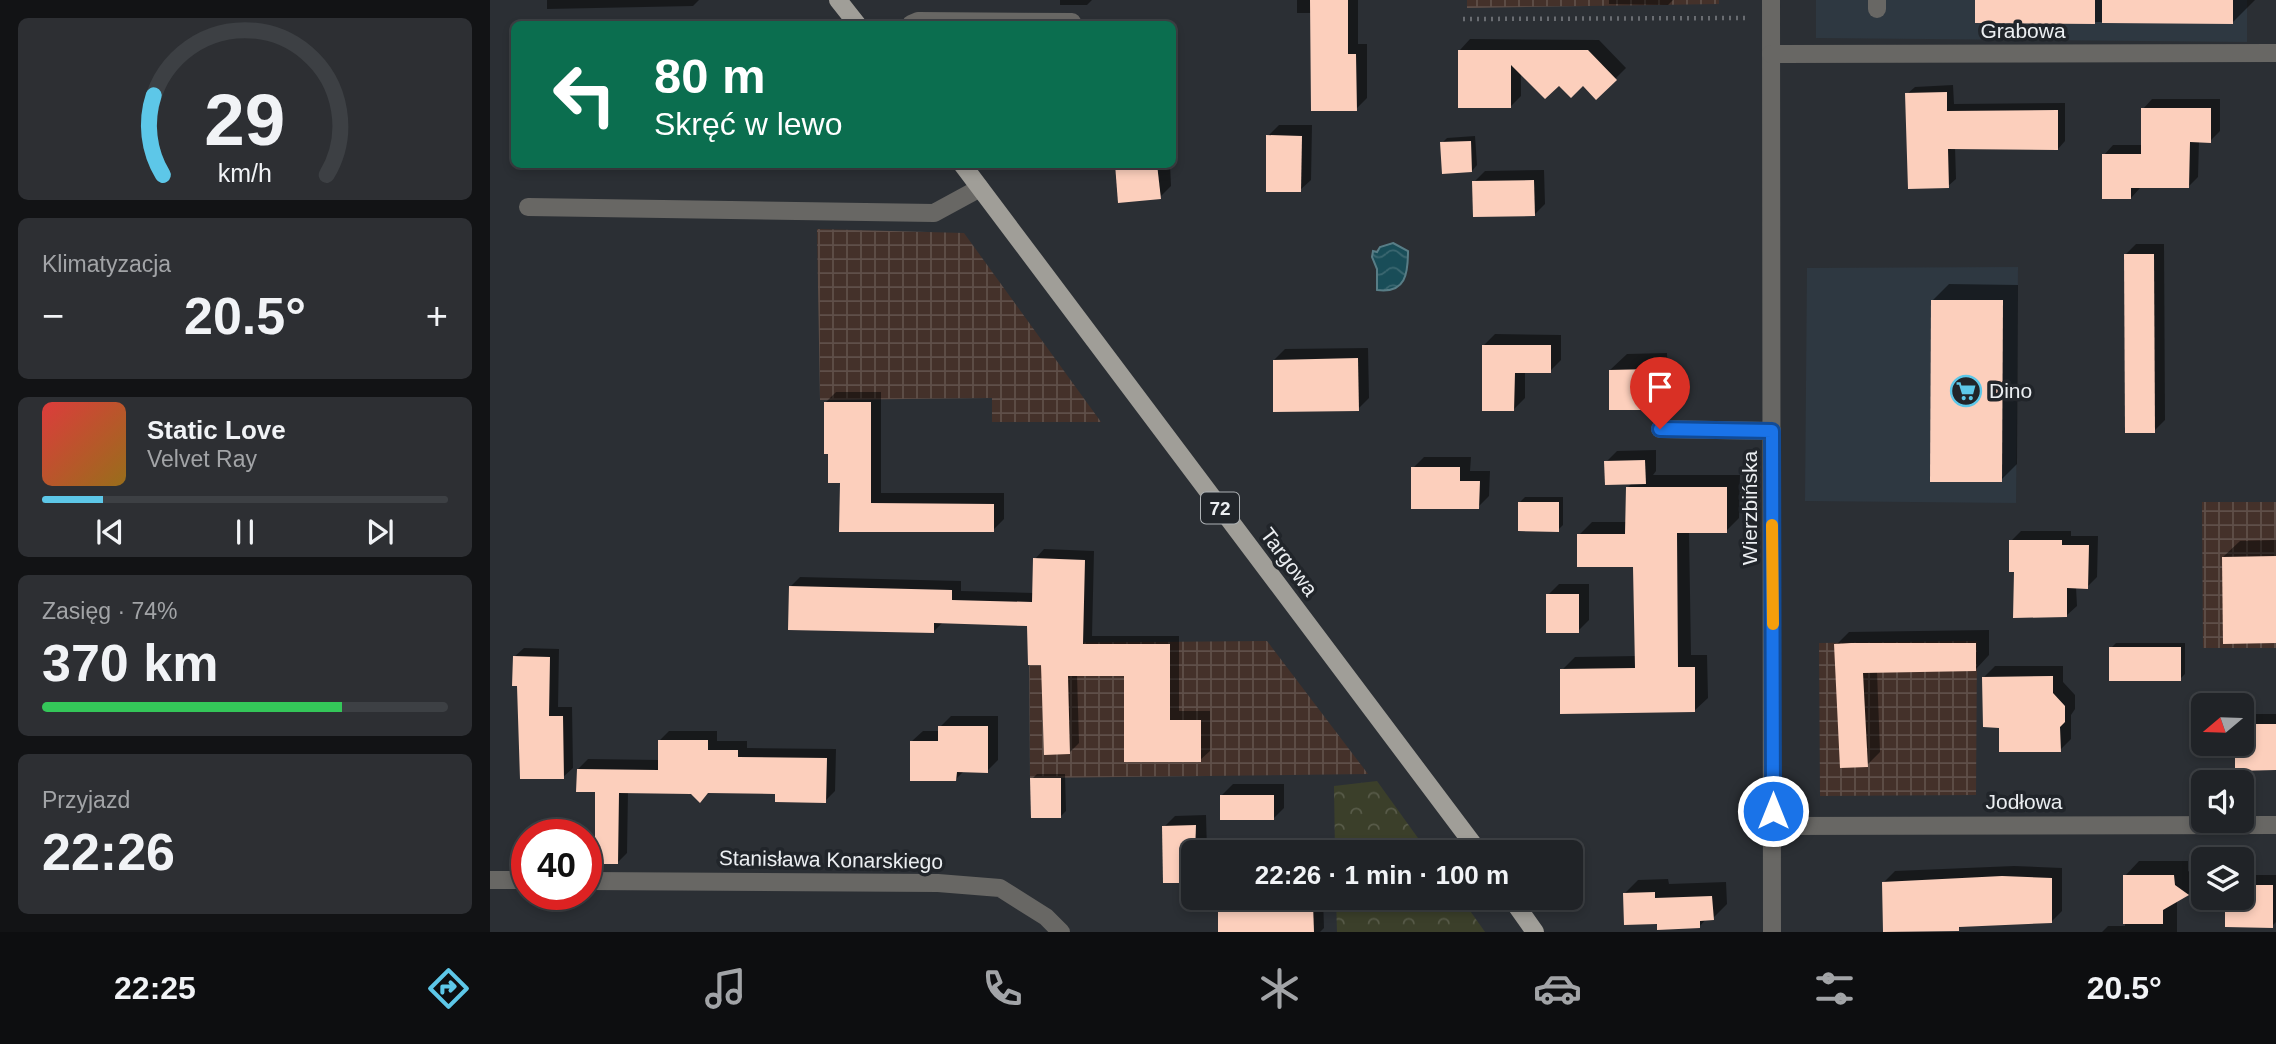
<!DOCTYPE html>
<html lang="pl">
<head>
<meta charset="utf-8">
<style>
	:root { --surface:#202327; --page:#2d2f33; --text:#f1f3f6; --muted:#a2a4a7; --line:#3d4044; --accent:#5dc7e8 }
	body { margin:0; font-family:Helvetica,sans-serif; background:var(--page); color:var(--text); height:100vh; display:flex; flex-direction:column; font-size:26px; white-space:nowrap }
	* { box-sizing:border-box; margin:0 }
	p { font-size:23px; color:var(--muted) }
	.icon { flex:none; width:38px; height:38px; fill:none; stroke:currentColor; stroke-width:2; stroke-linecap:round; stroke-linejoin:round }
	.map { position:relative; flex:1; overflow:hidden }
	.panel { display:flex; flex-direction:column; gap:18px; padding:18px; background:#121315; width:490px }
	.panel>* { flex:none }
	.guide { position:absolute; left:21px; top:21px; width:665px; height:147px; border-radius:10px; box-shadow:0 4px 10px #0003,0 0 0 2px var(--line); background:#0b6e4f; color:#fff; overflow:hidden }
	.needle { width:46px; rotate:251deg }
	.controls { position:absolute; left:1701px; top:693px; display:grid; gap:14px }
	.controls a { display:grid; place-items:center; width:63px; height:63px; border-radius:10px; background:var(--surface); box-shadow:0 4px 10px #0003,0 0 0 2px var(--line); font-size:35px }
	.speed { position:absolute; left:21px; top:819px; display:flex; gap:14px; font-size:35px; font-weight:700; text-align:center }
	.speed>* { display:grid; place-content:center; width:91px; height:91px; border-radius:50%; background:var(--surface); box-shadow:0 4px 10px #0003,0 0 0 2px var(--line); line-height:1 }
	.speed .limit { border:10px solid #d22; background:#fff; color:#111 }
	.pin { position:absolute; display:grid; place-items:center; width:60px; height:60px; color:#fff; margin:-72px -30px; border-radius:50% 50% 50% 0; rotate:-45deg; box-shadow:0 0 7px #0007 }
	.pin .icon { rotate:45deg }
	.me { position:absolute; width:77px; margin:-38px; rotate:0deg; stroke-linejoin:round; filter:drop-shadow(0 0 5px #0008) }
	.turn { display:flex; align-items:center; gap:24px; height:147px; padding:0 28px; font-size:32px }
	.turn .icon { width:91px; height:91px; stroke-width:2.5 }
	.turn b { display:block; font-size:49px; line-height:60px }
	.big { font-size:52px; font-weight:700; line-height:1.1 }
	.panel .tile { flex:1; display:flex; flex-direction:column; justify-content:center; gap:10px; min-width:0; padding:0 24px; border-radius:10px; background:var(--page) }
	.panel .dial { align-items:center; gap:0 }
	.dial svg { height:182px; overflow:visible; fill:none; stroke:var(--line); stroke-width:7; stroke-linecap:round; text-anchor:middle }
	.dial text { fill:var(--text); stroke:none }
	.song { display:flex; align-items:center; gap:21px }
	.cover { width:84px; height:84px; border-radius:10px; background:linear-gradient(135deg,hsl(0 70% 55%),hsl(40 70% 35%)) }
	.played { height:7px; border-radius:4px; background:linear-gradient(90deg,var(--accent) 15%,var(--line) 15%) }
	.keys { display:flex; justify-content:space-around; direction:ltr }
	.heat { display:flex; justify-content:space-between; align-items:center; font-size:38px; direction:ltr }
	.charge { height:10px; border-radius:5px; background:linear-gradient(90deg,#34c759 74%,var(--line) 0) }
	.trip { position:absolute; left:691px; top:840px; width:402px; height:70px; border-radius:10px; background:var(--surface); box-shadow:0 4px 10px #0003,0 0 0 2px var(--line); font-weight:700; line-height:70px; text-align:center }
	.menu { display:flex; height:112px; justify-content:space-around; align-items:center; background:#0d0e10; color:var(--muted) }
	.menu .icon { width:49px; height:49px }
	.menu .on { color:var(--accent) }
	.menu b { font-size:32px; color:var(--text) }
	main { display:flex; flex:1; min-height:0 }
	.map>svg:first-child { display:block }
	.built { fill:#2e3841 }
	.industrial { fill:url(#industrial-grid) }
	.forest { fill:url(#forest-crowns) }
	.water { fill:url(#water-waves); stroke:#587d86; stroke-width:2 }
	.shadow { fill:#0007 }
	.building { fill:#fccfbc }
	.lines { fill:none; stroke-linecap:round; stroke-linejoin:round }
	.path { stroke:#696c71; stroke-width:4.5; stroke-dasharray:2 5; stroke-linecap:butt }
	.minor { stroke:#686764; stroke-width:18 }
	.major { stroke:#a09e98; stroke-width:18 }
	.route-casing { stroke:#114b97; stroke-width:18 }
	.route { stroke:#1a73e8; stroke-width:12 }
	.slow { stroke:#f59e0b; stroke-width:12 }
	.labels { text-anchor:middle; stroke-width:7; stroke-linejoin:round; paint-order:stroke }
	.shield { fill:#21252a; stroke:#aeb2b5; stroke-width:2 }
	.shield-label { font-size:19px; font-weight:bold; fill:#ebeef1 }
	.street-label { font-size:21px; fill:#ebeef1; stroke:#21252a }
	.poi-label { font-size:21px; fill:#ebeef1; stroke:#21252a; text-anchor:start }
</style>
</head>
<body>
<main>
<section class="panel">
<div class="tile dial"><svg viewBox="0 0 100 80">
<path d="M14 69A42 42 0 1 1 86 69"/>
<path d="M14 69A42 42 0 0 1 10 34" stroke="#5dc7e8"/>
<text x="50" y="56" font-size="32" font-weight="700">29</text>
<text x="50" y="72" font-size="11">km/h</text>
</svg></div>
<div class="tile"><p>Klimatyzacja</p>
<div class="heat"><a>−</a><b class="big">20.5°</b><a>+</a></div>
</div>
<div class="tile">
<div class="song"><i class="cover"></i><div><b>Static Love</b><p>Velvet Ray</p></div></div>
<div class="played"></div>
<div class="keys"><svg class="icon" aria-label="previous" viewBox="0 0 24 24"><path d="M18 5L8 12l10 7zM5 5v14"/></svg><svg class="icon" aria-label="pause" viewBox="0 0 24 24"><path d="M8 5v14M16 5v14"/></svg><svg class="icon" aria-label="next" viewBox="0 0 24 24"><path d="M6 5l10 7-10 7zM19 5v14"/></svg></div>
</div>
<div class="tile"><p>Zasięg · 74%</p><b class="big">370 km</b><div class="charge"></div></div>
<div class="tile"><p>Przyjazd</p><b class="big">22:26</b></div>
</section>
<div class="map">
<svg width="1786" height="932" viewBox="0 0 1786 932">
	<defs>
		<pattern id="industrial-grid" width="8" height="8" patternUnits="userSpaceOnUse" patternTransform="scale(1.75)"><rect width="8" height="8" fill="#44312a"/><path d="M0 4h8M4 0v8" fill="none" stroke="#5f4f49"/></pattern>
		<pattern id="forest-crowns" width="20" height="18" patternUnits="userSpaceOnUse" patternTransform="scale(1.75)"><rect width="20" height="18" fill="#3b3f2a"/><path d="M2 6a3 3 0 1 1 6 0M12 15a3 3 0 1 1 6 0" fill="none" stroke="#585b49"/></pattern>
		<pattern id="water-waves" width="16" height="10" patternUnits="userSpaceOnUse" patternTransform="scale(1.75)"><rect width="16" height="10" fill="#194d58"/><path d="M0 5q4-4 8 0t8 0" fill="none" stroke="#3b6770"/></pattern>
	</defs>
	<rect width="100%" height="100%" fill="#2b2f34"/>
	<g class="built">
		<polygon points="1326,0 1757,0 1757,42 1326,38"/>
		<polygon points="1528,267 1526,503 1315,501 1317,268"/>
	</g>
	<g class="industrial">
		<polygon points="977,0 1229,0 1229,4 977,8"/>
		<polygon points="327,229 474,233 611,422 502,422 502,398 330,400"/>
		<polygon points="1712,502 1786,502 1786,648 1713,648"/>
		<polygon points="777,641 878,774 540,778 539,643"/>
		<polygon points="1487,641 1486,795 1330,796 1329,643"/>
	</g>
	<g class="forest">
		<polygon points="887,781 938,852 845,852 844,786"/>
		<polygon points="846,898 971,898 995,932 847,932"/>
	</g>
	<path class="water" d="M903 243 918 251C918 273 916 294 887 290V269L882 257 883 251 887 252 890 247Z"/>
	<g class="shadow">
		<polygon points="57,0 209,0 203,6 57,9"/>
		<polygon points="570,0 602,0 597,5 570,5"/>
		<polygon points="807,0 868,0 868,44 877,44 877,98 866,109 822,13 807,13"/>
		<polygon points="1119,0 1183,0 1178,5 1119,4"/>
		<polygon points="1493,0 1765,0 1743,22 1494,22"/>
		<polygon points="980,39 1109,40 1136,68 1106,98 1093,84 1069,83 1031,73 1031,96 1020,107 970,50"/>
		<polygon points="1463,85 1464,104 1575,103 1575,141 1568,149 1465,147 1466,179 1458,186 1417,94 1425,87"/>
		<polygon points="1662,99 1730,99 1730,131 1720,141 1709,141 1708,177 1699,186 1650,188 1641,198 1614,155 1623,145 1653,145 1653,109"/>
		<polygon points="789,125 822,125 821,180 810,190 778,136"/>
		<polygon points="985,136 987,165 982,171 952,143 957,138"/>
		<polygon points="627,164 680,164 681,186 670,197"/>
		<polygon points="1054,170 1055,204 1044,215 984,182 995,171"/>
		<polygon points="1646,244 1674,244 1675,420 1664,431 1635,255"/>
		<polygon points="1459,284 1528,285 1527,464 1511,480 1443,300"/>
		<polygon points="1005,334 1071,335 1071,360 1060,371 1035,371 1035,398 1024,409 994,345"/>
		<polygon points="878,348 879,398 868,409 784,360 795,349"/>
		<polygon points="1177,353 1178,392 1162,408 1120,370 1137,354"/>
		<polygon points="346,392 391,392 391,493 514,493 514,519 503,530 351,530 351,482 335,403"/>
		<polygon points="1166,450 1166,471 1163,475 1250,475 1249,518 1236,531 1199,531 1201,655 1217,655 1218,698 1205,710 1072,670 1085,657 1146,656 1145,565 1089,535 1102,522 1137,522 1138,487 1143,482 1116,462 1127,451"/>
		<polygon points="934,457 981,457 980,471 1000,471 999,496 988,507 923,468"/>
		<polygon points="1035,497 1073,497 1073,525 1068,530 1030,502"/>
		<polygon points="1531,531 1581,531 1581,536 1608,536 1607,577 1597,587 1586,587 1587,606 1577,615 1525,570 1521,541"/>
		<polygon points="1786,540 1786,641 1735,642 1733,557 1750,541"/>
		<polygon points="554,549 604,551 602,636 689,636 689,711 720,711 720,751 710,760 636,674 587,674 589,743 579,753 539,624 453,622 444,631 300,587 310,577 471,581 471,591 544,593 545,559"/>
		<polygon points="1069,584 1099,584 1099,620 1088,631 1058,595"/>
		<polygon points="1499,630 1499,655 1486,669 1387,671 1390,752 1377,765 1346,645 1359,632"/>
		<polygon points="1626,643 1695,643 1695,674 1690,679 1621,648"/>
		<polygon points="34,648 69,649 68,707 82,707 83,768 73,777 29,684 24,657"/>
		<polygon points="1505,666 1573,666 1573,682 1585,695 1585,709 1581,715 1581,739 1570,750 1510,726 1494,677"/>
		<polygon points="1757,714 1786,714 1786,769 1747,769 1746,744 1752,744 1752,719"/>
		<polygon points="461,716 508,716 508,760 497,771 474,771 466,779 422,741 433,731 450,731 450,727"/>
		<polygon points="179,731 227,731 227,741 257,741 257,748 346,749 345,791 335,801 286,793 138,791 137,853 127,863 107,791 88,769 98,759 169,760 169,741"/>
		<polygon points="547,774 575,774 576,811 571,816 542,779"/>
		<polygon points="743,784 794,784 794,808 783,819 732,795"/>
		<polygon points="716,815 717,852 704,852 674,827 685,816"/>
		<polygon points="1649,861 1698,861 1698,871 1712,880 1698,894 1687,900 1687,932 1612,932 1618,926 1635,926 1635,876"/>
		<polygon points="1524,866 1572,868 1572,911 1561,922 1472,925 1468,929 1395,932 1394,882 1405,871"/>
		<polygon points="1752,875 1786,875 1786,922 1782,926 1737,926 1737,898 1752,898"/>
		<polygon points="1178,879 1179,884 1236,882 1237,904 1223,918 1217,918 1209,927 1168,922 1134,894 1148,880"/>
		<polygon points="739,898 833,898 834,928 830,932 730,932 729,907"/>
	</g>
	<g class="building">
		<polygon points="820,0 858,0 858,54 866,54 867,111 821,111"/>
		<polygon points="1485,0 1605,0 1605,24 1485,23"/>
		<polygon points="1612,0 1743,0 1743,24 1612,23"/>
		<polygon points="968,50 1098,50 1127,80 1106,100 1093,86 1081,98 1069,86 1055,99 1021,65 1021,108 968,108"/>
		<polygon points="1457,92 1457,111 1568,110 1568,150 1458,149 1459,188 1418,189 1415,93"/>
		<polygon points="1651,108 1721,108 1721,143 1700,142 1699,188 1641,188 1641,199 1612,199 1612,154 1651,154"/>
		<polygon points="776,135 812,136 811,192 776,192"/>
		<polygon points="981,141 982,172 952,174 950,142"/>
		<polygon points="625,164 667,164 671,199 628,203"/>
		<polygon points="1044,180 1045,216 983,217 982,181"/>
		<polygon points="1634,254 1664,254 1665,433 1635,433"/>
		<polygon points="1441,300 1513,300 1512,482 1440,482"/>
		<polygon points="992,345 1061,345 1061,373 1025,373 1024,411 992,411"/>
		<polygon points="868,358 869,411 783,412 783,360"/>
		<polygon points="1162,369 1163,410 1119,410 1119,370"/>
		<polygon points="334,402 381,402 381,503 504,504 504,532 349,532 350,483 338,483 338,454 334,454"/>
		<polygon points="1155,460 1156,484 1115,485 1114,461"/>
		<polygon points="921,467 970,467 970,481 990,481 989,509 921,509"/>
		<polygon points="1136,487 1237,487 1237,533 1187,533 1188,667 1205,667 1205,712 1070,714 1070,669 1145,668 1143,567 1087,567 1087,534 1135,534"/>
		<polygon points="1028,502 1069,502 1069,532 1028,531"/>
		<polygon points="1519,540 1572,540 1572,545 1599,545 1598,589 1577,588 1577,617 1523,618 1524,572 1519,572"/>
		<polygon points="1786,556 1786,643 1733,644 1732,557"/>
		<polygon points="543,558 595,560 593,644 680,644 680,720 711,720 711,762 634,762 634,676 578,676 580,754 554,755 551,665 538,665 537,626 444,623 444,633 298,630 299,586 462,590 462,600 542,602"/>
		<rect x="1056" y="594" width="33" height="39"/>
		<polygon points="1361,643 1486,643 1486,671 1373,673 1378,767 1350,768 1344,644"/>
		<rect x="1619" y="647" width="72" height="34"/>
		<polygon points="23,656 60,657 59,716 73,716 74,779 30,779 27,686 22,686"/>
		<polygon points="1563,676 1563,693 1575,706 1575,722 1570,727 1571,752 1509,752 1509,728 1493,727 1492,677"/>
		<polygon points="1752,724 1786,724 1786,770 1745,771 1745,744 1752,744"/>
		<polygon points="448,726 498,726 498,773 467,772 466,781 420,781 420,741 448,741"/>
		<polygon points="168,740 218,740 218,750 248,750 248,757 337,758 336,803 285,802 285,794 218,793 210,803 201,794 129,793 128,864 105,864 105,792 86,792 87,769 168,770"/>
		<polygon points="540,778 571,778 571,818 541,818"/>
		<rect x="730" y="795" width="54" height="25"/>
		<polygon points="706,825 704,883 673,883 672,826"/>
		<polygon points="1633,875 1684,875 1685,885 1699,895 1673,910 1673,924 1633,924"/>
		<polygon points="1512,876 1562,878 1562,923 1469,927 1469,931 1393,932 1392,882"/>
		<polygon points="1752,885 1783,885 1783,928 1735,927 1735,898 1752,898"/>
		<polygon points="1165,892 1165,898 1222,896 1224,920 1210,921 1210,928 1167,930 1167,924 1134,925 1133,893"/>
		<polygon points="823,904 824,932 728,932 728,907"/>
	</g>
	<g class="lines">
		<polyline class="path" points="973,19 1259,18"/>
		<g class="minor">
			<polyline points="1281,0 1282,932"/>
			<polyline points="1387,9 1387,0"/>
			<polyline points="421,24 428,21 582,22"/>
			<polyline points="1281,54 1786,53"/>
			<polyline points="38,207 444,213 490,188"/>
			<polyline points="1170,429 1282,431"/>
			<polyline points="1282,826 1786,825"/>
			<polyline points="0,880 37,880"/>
			<polyline points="96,881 448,883 510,888 556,917 571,932"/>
		</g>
		<g class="major">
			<polyline points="348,0 367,24"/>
			<polyline points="472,164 989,852"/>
			<polyline points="1021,898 1045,932"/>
		</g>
	</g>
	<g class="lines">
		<g class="route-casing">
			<polyline id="route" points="1170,429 1282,431 1283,811"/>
		</g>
		<use href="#route" class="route"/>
		<polyline class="slow" points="1282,525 1283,624"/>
	</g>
	<defs>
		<g id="supermarket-ring" transform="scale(1.575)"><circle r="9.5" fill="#21252a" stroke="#5dc7e8" stroke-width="1.5"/><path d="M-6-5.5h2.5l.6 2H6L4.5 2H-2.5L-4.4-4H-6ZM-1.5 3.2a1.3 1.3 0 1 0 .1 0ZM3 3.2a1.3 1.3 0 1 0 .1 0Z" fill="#5dc7e8"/></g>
	</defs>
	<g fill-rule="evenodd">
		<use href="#supermarket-ring" x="1476" y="391"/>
	</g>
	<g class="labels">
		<rect class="shield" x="711" y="492.5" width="38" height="31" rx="5"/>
		<g class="shield-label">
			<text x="730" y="515">72</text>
		</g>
		<g class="street-label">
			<text x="1533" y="38">Grabowa</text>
			<text transform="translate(1260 508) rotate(-90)" y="7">Wierzbińska</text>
			<text transform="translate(799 562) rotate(53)" y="7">Targowa</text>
			<text x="1534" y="809">Jodłowa</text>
			<text transform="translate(341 860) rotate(1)" y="7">Stanisława Konarskiego</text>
		</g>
		<g class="poi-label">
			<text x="1499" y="398">Dino</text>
		</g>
	</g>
</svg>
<div class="controls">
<a><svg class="needle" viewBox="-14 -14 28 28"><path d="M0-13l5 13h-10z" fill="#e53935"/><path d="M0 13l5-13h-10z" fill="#a2a4a7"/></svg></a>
<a><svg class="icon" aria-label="sound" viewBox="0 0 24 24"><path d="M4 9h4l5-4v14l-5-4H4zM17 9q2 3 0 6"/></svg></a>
<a><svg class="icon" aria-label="layers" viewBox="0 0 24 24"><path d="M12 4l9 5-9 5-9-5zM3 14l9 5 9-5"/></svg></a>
</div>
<div class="speed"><div class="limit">40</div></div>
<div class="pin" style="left:1170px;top:429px;background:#d93025"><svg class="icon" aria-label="arrive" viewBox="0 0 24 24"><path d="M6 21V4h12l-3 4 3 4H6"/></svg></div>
<svg class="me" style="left:1283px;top:811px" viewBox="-20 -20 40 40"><circle r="17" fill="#1a73e8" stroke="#fff" stroke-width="3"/><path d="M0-11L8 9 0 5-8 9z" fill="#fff"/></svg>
<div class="trip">22:26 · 1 min · 100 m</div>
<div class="guide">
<div class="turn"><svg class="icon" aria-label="left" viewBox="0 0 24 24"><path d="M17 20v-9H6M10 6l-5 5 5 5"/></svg><div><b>80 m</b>Skręć w lewo</div></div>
</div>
</div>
</main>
<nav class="menu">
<b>22:25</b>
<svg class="icon on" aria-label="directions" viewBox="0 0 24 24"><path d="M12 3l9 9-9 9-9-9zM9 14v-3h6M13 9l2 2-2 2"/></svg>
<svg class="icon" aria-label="music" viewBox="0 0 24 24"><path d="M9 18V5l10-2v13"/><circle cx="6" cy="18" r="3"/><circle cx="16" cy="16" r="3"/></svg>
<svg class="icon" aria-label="phone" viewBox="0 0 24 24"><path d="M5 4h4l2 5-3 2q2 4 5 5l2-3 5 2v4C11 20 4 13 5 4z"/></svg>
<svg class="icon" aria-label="climate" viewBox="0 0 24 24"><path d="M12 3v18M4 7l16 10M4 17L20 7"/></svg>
<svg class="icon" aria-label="car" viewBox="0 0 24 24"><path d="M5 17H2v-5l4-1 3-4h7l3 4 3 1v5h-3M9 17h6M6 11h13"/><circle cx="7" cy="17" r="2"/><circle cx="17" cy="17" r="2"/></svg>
<svg class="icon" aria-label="filters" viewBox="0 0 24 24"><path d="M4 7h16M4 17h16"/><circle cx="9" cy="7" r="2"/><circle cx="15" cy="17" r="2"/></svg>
<b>20.5°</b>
</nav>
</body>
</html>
